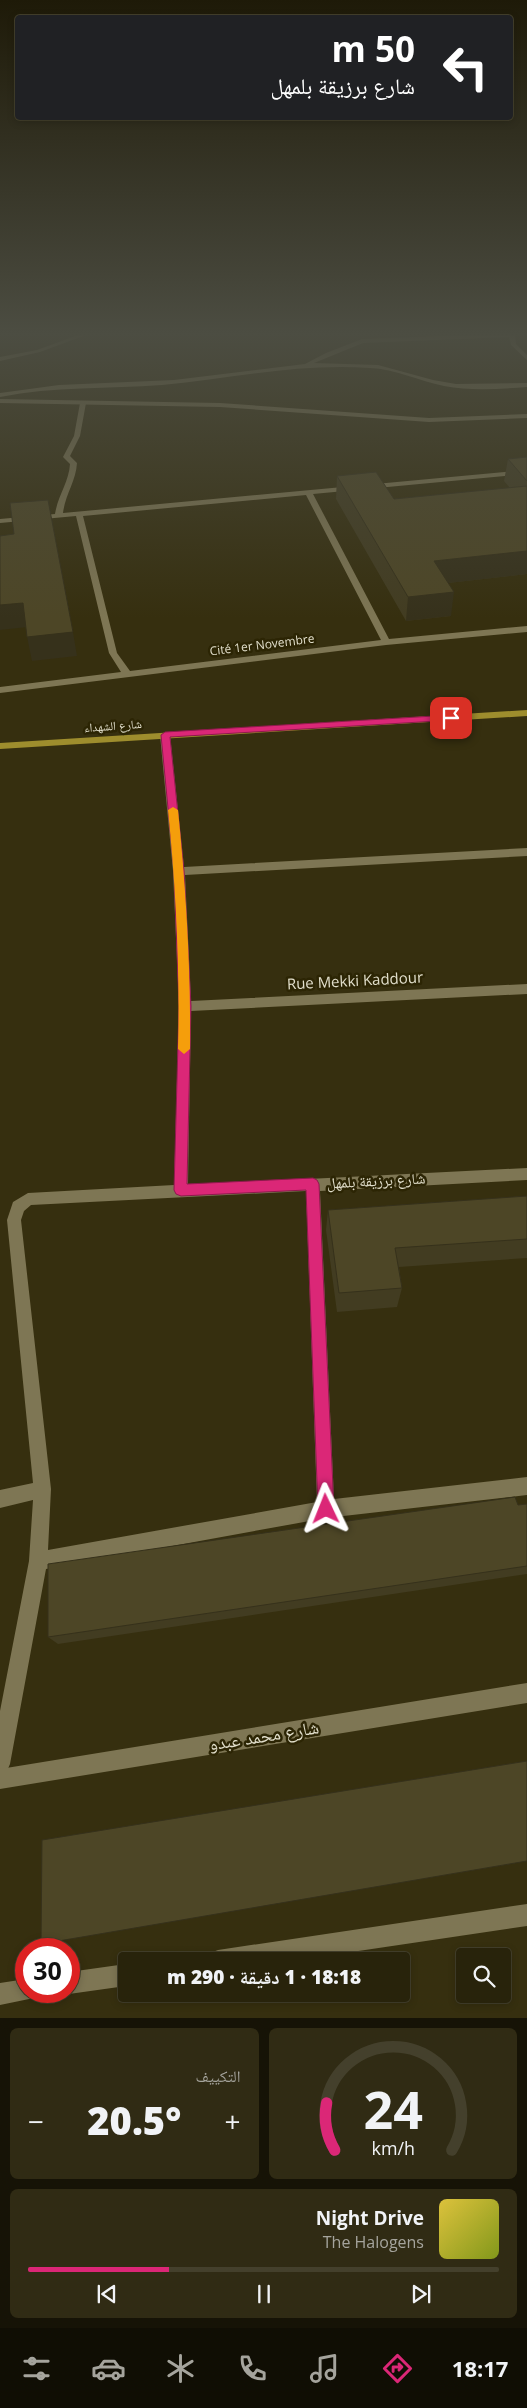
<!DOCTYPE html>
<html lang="ar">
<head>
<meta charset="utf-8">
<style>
	:root { --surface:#28230b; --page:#302b14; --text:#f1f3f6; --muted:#a5a49d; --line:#44402c; --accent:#db2777 }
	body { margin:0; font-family:"Open Sans","Noto Naskh Arabic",sans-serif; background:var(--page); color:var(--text); direction:rtl; height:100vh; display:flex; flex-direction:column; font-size:19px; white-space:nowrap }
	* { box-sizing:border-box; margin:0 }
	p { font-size:16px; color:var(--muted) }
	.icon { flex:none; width:28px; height:28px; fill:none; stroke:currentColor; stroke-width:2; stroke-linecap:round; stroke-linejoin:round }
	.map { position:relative; height:2018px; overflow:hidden; direction:ltr }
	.sheet { display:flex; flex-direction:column; gap:10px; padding:10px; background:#161306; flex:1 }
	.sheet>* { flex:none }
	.guide { position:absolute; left:15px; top:15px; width:498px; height:105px; border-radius:5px; box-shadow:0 2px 8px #0003,0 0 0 1px var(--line); direction:rtl; background:#202124; color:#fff; overflow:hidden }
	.fabs { position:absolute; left:456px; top:1948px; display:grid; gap:10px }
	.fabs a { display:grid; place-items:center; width:55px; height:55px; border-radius:5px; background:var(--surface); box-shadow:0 2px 8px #0003,0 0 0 1px var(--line); font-size:25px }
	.speed { position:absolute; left:15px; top:1938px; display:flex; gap:10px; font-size:25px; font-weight:700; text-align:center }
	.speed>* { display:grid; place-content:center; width:65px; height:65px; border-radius:50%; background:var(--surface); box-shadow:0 2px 8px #0003,0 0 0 1px var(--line); line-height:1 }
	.speed .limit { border:8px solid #d22; background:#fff; color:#111 }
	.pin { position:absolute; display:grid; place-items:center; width:42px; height:42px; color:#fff; margin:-21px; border-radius:10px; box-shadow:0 2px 8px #0006 }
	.me { position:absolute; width:55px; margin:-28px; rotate:358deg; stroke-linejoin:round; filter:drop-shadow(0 0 4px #0008) }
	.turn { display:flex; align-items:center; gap:18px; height:105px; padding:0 15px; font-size:22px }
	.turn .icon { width:65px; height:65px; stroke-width:2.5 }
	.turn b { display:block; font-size:35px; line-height:42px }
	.big { font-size:38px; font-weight:800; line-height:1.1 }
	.sheet .card { flex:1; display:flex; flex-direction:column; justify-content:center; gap:8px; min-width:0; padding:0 18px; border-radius:8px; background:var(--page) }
	.sheet .dial { align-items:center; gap:0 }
	.dial svg { height:130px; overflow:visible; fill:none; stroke:var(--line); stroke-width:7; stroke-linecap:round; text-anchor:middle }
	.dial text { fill:var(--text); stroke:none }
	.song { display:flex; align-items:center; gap:15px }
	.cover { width:60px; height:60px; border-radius:8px; background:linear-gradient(135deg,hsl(50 70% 55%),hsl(70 70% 35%)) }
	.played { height:5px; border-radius:2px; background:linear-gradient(90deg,var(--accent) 30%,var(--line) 30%) }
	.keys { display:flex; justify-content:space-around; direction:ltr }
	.heat { display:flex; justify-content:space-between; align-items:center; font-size:28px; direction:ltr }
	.sheet .tiles { flex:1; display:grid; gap:10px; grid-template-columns:1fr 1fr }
	.card:last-child { grid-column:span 2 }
	.trip { position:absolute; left:118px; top:1952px; width:292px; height:50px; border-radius:5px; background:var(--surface); box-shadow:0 2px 8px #0003,0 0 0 1px var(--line); font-weight:800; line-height:50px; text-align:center; direction:rtl }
	.tabs { display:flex; height:80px; justify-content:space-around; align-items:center; background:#100e04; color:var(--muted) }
	.tabs .icon { width:35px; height:35px }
	.tabs .selected { color:var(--accent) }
	.tabs b { font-size:22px; color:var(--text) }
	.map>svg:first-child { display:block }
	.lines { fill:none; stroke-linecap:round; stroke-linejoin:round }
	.street { fill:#7e7654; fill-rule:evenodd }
	.secondary { fill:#7e7654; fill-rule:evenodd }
	.primary { fill:#9e8d2d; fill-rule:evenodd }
	.wall { fill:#423c21 }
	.shaded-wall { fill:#36311b }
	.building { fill:#4d4626; stroke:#36311b }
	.route { fill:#db2777; stroke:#8e194d }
	.slow { fill:#f59e0b }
	.labels { text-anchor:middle; stroke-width:5; stroke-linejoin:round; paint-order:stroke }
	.far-street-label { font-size:12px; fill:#e1decb; stroke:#2c2504 }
	.street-label { font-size:15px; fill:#e1decb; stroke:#2c2504 }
	.near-street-label { font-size:18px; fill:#e1decb; stroke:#2c2504 }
</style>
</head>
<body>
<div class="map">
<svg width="527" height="2018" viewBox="0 0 527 2018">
	<rect width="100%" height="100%" fill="#362f0f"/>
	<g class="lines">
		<g class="street">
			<polygon points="78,335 86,335 40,352 0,361 0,357 37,350"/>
			<path d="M470 335H515L516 344 527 355V360L511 345 509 337 363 343 314 363 378 365 433 380 456 384 527 383V387C499 389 471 391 444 386 419 381 395 369 370 368 300 363 232 378 162 385 108 389 54 386 0 397V393L59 385 174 380 305 364 326 353 362 339Z"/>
			<path d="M83 401 86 403 80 436 70 456 77 463C76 481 65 495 63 513L527 470V474L313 494 389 639 527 626V632L386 645 0 693V687L121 672 109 653 76 516 0 523V519L55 514C58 495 69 482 70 464L63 457 74 436 80 403ZM306 495 381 640 130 671 117 653 83 516Z"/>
			<path d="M165 732 170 735 184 867 527 848V856L185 875 191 1001 527 984V994L191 1011 188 1185 527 1168V1180L320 1191 334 1499 527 1477V1495L326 1518 46 1569 10 1764 7 1771 0 1774V1711L29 1561 33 1500 0 1508V1490L33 1483 7 1220 13 1202 28 1193 174 1185 179 1006 173 871 160 735ZM306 1191 317 1502 48 1550 51 1489 21 1220 24 1211 31 1205Z"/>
			<polygon points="527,1904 527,1926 291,1961 207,1961 210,1953 218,1950"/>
			<polygon points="126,1964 126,1986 69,1994 62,1991 69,1991 69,1972"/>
			<polygon points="26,1979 26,1991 37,1991 34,1998 0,2005 0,1983"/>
		</g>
		<g class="secondary">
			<polygon points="0,399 220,403 429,418 527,414 527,418 429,422 220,407 0,403"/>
			<polygon points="527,1683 527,1703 0,1789 0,1769"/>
		</g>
		<polygon class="primary" points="527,710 527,716 0,749 0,743"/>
	</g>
	<g class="wall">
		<polygon points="527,457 527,574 448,583 451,616 406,621 336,499 337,476 394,499 510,488 504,481 508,459"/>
		<polygon points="527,1196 527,1258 399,1267 402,1288 397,1307 337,1312 326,1230 328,1210"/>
		<polygon points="527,1504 527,1574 58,1644 48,1637 518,1505"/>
	</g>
	<g class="shaded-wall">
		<polygon points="527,551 527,574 431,585 434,561"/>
		<polygon points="454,592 451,616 406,621 408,597"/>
		<polygon points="23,603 28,627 0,630 0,605"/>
		<polygon points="73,632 77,656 32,661 27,637"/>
	</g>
	<g class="building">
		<polygon points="527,457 527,481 508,459"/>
		<polygon points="376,472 394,499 527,486 527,551 434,561 454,592 408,597 337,476"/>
		<polygon points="48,500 73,632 27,637 23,603 0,605 0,536 14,534 10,503"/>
		<polygon points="527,1196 527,1239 395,1248 402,1288 339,1293 328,1210"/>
		<polygon points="515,1497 518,1505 527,1504 527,1566 48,1637 48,1564"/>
		<polygon points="527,1761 527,1861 41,1944 42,1840"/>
	</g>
	<linearGradient id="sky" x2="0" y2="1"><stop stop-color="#1e1a08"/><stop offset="0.54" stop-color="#4c4d42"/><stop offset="1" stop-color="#4c4d42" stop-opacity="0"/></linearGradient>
	<rect width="527" height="618" fill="url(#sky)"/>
	<polygon class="route" points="451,715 455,718 454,720 170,737 184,871 191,1006 187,1184 313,1178 317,1180 319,1184 334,1509 332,1514 326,1517 320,1514 318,1509 306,1190 181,1196 176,1194 174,1190 179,1006 174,871 161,735 165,732"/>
	<path class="slow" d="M173 807 178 810C186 889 191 970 190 1049L184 1054 178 1049C180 970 176 889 168 810Z"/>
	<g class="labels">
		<g class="far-street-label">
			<text transform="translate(262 645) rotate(-7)" y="4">Cité 1er Novembre</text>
			<text transform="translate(113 726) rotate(-4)" y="4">شارع الشهداء</text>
		</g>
		<g class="street-label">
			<text transform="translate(355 981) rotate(-3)" y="5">Rue Mekki Kaddour</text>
			<text transform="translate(376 1181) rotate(-3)" y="5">شارع برزيقة بلمهل</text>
		</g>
		<g class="near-street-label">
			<text transform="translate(264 1736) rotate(-9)" y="6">شارع محمد عبدو</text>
		</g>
	</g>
</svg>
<div class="fabs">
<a><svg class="icon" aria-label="search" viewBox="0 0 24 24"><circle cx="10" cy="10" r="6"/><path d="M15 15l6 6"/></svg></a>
</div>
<div class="speed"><div class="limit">30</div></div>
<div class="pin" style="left:451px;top:718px;background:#d93025"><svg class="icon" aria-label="arrive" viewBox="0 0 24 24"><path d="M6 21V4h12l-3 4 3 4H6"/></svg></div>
<svg class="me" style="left:326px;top:1509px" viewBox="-20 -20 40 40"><path d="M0-17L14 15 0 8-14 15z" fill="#db2777" stroke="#fff" stroke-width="4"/></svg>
<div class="trip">18:18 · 1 دقيقة · 290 m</div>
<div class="guide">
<div class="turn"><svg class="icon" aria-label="left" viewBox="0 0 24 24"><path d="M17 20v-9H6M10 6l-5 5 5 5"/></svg><div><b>50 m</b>شارع برزيقة بلمهل</div></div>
</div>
</div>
<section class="sheet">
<div class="tiles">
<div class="card dial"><svg viewBox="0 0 100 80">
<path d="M14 69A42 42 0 1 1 86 69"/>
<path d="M14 69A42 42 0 0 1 9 40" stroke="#db2777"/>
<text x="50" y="56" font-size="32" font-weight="700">24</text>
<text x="50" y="72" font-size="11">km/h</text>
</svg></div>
<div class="card"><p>التكييف</p>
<div class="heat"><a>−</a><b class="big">20.5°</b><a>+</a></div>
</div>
<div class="card">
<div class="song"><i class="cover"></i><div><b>Night Drive</b><p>The Halogens</p></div></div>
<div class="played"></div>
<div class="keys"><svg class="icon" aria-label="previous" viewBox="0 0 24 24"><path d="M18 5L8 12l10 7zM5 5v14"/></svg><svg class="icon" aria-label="pause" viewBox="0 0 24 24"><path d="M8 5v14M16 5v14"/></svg><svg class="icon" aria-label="next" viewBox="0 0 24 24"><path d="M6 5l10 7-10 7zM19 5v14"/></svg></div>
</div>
</div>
</section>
<nav class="tabs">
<b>18:17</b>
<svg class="icon selected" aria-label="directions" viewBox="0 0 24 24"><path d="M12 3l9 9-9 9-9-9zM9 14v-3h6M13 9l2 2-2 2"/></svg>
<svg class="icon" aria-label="music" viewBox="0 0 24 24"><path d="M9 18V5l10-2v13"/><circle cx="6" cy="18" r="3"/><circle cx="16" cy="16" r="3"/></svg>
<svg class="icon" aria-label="phone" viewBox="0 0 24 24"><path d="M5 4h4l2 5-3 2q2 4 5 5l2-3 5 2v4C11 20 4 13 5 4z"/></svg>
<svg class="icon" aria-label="climate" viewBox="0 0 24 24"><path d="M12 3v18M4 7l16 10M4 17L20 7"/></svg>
<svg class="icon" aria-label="car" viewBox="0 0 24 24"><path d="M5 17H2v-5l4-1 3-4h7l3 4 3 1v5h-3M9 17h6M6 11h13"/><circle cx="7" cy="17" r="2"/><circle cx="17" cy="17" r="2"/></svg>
<svg class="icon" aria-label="filters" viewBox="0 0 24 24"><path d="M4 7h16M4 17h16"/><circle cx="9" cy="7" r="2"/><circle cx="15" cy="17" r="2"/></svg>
</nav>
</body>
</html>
